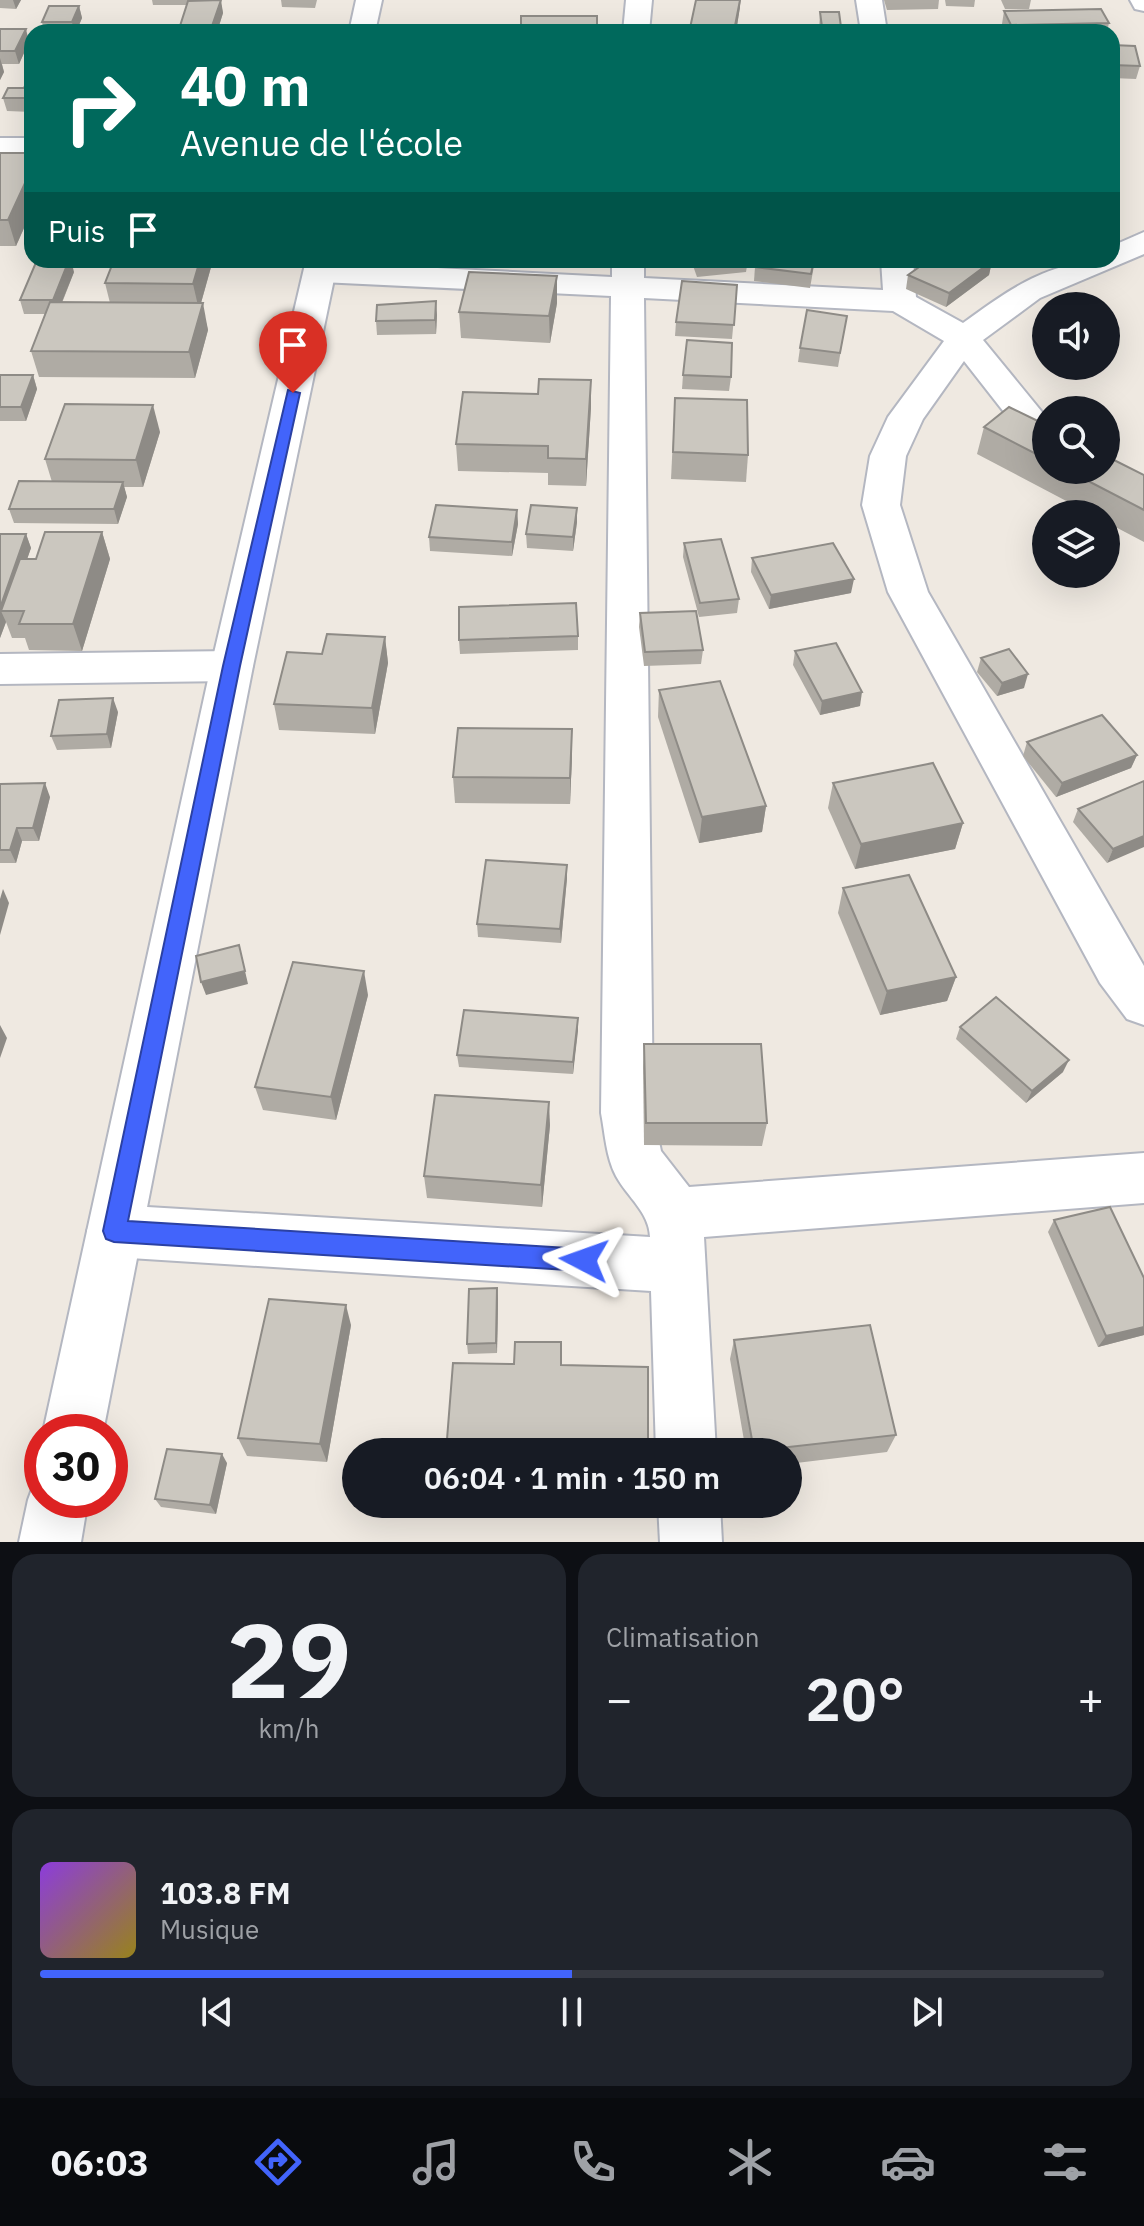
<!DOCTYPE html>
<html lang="fr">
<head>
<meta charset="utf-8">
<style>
	:root { --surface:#171b24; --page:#20242c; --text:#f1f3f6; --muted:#9ea1a6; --line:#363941; --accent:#4264fb }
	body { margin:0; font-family:"IBM Plex Sans",sans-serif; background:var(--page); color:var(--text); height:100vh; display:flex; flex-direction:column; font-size:30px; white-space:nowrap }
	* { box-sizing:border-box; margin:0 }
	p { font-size:26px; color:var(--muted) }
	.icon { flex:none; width:44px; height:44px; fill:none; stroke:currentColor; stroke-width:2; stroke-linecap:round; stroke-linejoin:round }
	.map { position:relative; height:1542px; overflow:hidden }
	.panel { display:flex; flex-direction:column; gap:12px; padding:12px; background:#0d0f14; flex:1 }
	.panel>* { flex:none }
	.guide { position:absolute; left:24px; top:24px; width:1096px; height:244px; border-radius:24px; box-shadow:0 8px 32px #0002; background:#00695c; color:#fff; overflow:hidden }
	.controls { position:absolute; left:1032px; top:292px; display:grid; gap:16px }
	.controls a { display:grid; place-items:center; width:88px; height:88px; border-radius:50%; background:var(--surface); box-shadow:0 8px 32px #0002; font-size:40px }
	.speed { position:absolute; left:24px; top:1414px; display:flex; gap:16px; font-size:40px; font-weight:700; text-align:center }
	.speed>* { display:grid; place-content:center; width:104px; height:104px; border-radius:50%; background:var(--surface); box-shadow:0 8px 32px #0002; line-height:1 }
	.speed .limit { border:12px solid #d22; background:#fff; color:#111 }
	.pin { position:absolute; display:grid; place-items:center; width:68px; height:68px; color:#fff; margin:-82px -34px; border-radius:50% 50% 50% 0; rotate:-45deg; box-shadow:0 0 8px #0007 }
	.pin .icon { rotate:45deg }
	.me { position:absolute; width:88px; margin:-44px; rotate:274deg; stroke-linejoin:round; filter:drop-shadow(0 0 6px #0008) }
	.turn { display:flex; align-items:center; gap:28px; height:168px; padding:0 24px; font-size:36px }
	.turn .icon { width:104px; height:104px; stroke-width:2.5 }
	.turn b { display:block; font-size:56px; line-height:68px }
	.then { display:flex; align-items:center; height:76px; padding:0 24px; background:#0003; gap:16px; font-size:30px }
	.big { font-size:60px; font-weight:600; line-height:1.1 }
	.panel .tile { flex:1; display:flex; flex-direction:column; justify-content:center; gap:12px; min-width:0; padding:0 28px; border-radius:24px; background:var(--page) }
	.panel .dial { align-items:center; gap:0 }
	.dial b { font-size:104px; line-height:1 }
	.song { display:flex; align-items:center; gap:24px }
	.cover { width:96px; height:96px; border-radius:12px; background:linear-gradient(135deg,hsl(270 70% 55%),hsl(50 70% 35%)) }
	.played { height:8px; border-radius:4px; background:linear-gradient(90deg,var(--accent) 50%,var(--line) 50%) }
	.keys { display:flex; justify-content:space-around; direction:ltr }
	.heat { display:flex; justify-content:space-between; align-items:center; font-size:44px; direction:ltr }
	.panel .tiles { flex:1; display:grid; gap:12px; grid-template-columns:1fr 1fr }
	.tile:last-child { grid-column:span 2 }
	.trip { position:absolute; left:342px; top:1438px; width:460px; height:80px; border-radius:40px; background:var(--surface); box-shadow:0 8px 32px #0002; font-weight:600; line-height:80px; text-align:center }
	.dock { display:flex; height:128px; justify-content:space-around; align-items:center; background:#090b0e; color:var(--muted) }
	.dock .icon { width:56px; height:56px }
	.dock .current { color:var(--accent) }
	.dock b { font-size:36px; color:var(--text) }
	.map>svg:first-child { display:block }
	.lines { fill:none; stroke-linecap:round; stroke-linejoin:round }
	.street-casing { stroke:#b4b7c1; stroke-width:4 }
	.secondary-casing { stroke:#b4b7c1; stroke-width:4 }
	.street { fill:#fff; fill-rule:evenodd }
	.secondary { fill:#fff; fill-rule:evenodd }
	.wall { fill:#afaba4 }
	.shaded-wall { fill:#8e8b86 }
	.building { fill:#cbc7bf; stroke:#8e8b86; stroke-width:2 }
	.route { fill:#4264fb; stroke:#2b41a3; stroke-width:2 }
</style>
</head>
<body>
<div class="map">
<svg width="1144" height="1542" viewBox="0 0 1144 1542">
	<rect width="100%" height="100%" fill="#efe9e1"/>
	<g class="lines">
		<g class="street-casing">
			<g id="street">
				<polygon points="626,0 652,0 649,32 623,32"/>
				<polygon points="856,0 882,0 887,32 861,32"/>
				<polygon points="1130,0 1144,0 1144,11 1135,9"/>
				<rect x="0" y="138" width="32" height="18"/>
				<path d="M1144 232V254L1040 298 983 340 1046 417V440L1025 439 964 361 923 419 906 456 900 505 928 592 1144 966V1025L1127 1019 1100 983 888 592 862 505 870 456 888 417 944 341 893 311 644 298 653 1113 661 1151 689 1187 1144 1153V1203L704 1237 716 1452H656L651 1291 114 1257 95 1249 87 1231 95 1213 114 1205 650 1237C649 1212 628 1198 616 1176 606 1157 605 1134 601 1113L611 296 321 282 310 279 305 272 310 265 321 262 612 277V260H644V278L883 290 881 260H913L916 297 963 323C1011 288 1050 260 1112 260V246Z"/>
				<polygon points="232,651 247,655 253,666 247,677 232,681 0,684 0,654"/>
				<polygon points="658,1504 720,1504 722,1542 660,1542"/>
			</g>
		</g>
		<g class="secondary-casing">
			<g id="secondary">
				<polygon points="356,0 382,0 375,32 349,32"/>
				<polygon points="306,260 338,260 253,666 103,1432 43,1432 211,666"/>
				<polygon points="42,1476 42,1500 88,1500 81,1542 19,1542 28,1500 36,1478"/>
			</g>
		</g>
		<use href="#street" class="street"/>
		<use href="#secondary" class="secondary"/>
	</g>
	<g class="wall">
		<polygon points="0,0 21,0 16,9 0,8"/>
		<polygon points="152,0 220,0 223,13 217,32 181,32 180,26 187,5 153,5"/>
		<polygon points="281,0 317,0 315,8 282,7"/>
		<polygon points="696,0 741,0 736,32 690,32"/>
		<polygon points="884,0 939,0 938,9 887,10"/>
		<polygon points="945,0 975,0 974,7 946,6"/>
		<polygon points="1001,0 1031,0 1029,9 1005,9"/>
		<polygon points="79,6 82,18 76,32 44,32 42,22"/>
		<polygon points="1004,11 1109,23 1107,32 1005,32 1002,24"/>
		<polygon points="820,12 841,27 841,32 819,32"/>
		<polygon points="0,29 29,42 19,64 2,64 4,72 0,80"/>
		<polygon points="1112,45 1140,66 1136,79 1112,78"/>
		<polygon points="32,72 32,112 7,111 3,98 24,88"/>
		<polygon points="0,153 32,153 32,210 16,246 0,246"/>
		<polygon points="213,260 201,303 208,330 195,378 39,377 31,351 46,314 24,314 20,300 74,272 62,303 110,303 105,283"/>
		<polygon points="408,260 462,260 461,265 408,264"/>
		<polygon points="509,260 550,260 550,263"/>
		<polygon points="691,260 748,260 746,272 697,277"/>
		<polygon points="815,260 810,288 754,281 755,267"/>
		<polygon points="992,261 989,275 946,307 906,289 908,275"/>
		<polygon points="557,276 557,303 550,343 461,338 459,312"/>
		<polygon points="737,285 732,339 675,336 676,322"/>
		<polygon points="437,315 436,334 377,335 376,321"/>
		<polygon points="847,316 838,367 798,362 800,348"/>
		<polygon points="0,375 33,375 37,389 26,421 0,421"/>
		<polygon points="683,375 731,377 729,391 682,389"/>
		<polygon points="591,380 591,407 586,486 548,485 548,473 458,471 456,444 538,394"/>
		<polygon points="675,398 748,455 746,482 671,479"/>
		<polygon points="1046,425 1046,470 1106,470 1144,475 1144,542 1106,522 1106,514 1091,514 977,454 984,427"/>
		<polygon points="160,432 143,487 124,487 127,497 118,524 14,523 9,509 52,482 45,459"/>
		<polygon points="577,508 577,522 573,551 527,548 526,534"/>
		<polygon points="517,510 518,524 512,556 430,551 429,537"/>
		<polygon points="102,532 110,559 82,651 29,650 25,638 12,638 6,622 0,638 0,534 26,534 31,548 27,559 36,559"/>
		<polygon points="684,543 739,599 737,613 699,617 683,557"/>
		<polygon points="752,558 851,593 769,609 751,572"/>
		<polygon points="640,613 703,650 701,664 644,666 639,627"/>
		<polygon points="578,636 578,650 460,654 459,640"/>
		<polygon points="385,637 388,663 375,734 279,730 274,704 322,654"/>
		<polygon points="795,651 860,706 820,715 793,665"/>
		<polygon points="981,658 1024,688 997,696 977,672"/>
		<polygon points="659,690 766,806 762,832 699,843 658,717"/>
		<polygon points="118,712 111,748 57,750 51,736"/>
		<polygon points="1027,742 1137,755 1131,768 1056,797 1023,756"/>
		<polygon points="572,755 570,804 455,803 453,777"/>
		<polygon points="1144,781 1107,863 1073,822 1078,809"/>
		<polygon points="833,783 963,823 955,849 855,869 828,808"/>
		<polygon points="0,784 50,797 39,841 22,841 16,863 0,863"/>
		<polygon points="567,865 567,878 561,943 478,937 477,924"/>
		<polygon points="843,888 956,977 947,1001 880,1015 838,913"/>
		<polygon points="368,995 336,1120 263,1110 255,1087"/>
		<polygon points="578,1018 573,1074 459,1067 457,1055"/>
		<polygon points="960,1027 1063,1072 1026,1103 956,1039"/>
		<polygon points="644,1044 767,1123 762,1146 644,1145 643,1067"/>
		<polygon points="550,1125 542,1207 427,1198 424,1176"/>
		<polygon points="1054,1220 1144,1335 1098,1347 1048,1232"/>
		<polygon points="497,1288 498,1299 497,1353 468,1354 467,1344"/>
		<polygon points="351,1325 327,1462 247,1456 238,1438"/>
		<polygon points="734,1340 896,1435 887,1452 788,1464 788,1452 746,1452 730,1359"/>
		<polygon points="227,1463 216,1514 161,1507 155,1499"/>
	</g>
	<g class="shaded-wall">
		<polygon points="13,0 21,0 16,9"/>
		<polygon points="221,0 223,13 217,32 213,32 212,26"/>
		<polygon points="740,0 740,7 736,32 734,32"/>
		<polygon points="79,6 82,18 76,32 74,32 72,22"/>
		<polygon points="26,29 29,42 19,64 15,51"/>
		<polygon points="0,58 4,72 0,80"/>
		<polygon points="32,168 32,210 16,246 8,220"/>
		<polygon points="69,260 71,260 74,272 57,314 53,300"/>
		<polygon points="200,260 213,260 199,310 193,284"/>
		<polygon points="992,261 989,275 946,307 949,293"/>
		<polygon points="557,276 557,303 550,343 549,316"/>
		<polygon points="436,301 437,315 436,334 435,320"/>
		<polygon points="203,303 208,330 195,378 189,352"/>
		<polygon points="33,375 37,389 26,421 21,407"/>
		<polygon points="591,380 591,407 586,486 586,459"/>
		<polygon points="153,405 160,432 143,487 136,460"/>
		<polygon points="123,482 127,497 118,524 114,509"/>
		<polygon points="577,508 577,522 573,551 573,537"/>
		<polygon points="517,510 518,524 512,556 512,542"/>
		<polygon points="102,532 110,559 82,651 73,624"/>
		<polygon points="26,534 31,548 9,611 1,611 6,622 0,638 0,608"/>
		<polygon points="854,579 851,593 769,609 771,595"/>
		<polygon points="385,637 388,663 375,734 372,708"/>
		<polygon points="1028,674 1024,688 997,696 1002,683"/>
		<polygon points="862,692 860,706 820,715 822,701"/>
		<polygon points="113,698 118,712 111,748 107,734"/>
		<polygon points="572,729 572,755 570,804 570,778"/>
		<polygon points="1137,755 1131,768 1056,797 1062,783"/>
		<polygon points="45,783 50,797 39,841 33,828"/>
		<polygon points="766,806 762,832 699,843 702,817"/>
		<polygon points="963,823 955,849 855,869 861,844"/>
		<polygon points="17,828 22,841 16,863 10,850"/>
		<polygon points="1144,836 1144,847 1107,863 1113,849"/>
		<polygon points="567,865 567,878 561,943 560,929"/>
		<polygon points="3,889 9,903 0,935 0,899"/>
		<polygon points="239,945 248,984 206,995 201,982"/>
		<polygon points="364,971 368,995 336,1120 331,1097"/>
		<polygon points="956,977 947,1001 880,1015 887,991"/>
		<polygon points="578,1018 578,1031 573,1074 573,1062"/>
		<polygon points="0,1025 7,1038 0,1058"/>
		<polygon points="1069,1060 1063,1072 1026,1103 1032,1091"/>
		<polygon points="549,1102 550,1125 542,1207 541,1185"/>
		<polygon points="497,1288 498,1299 497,1353 496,1343"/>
		<polygon points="346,1305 351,1325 327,1462 320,1444"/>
		<polygon points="1144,1327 1144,1335 1098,1347 1106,1336"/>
		<polygon points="222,1454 227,1463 216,1514 210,1505"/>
	</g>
	<g class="building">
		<polygon points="221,0 212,26 180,26 188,1"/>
		<polygon points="696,0 740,0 734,31 690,28"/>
		<polygon points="49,6 79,6 72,22 42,22"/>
		<polygon points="1101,9 1109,23 1011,25 1004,11"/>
		<polygon points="820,12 839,12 841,27 822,27"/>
		<rect x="521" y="16" width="76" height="16"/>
		<polygon points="436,25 500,31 431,32"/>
		<polygon points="0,29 26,29 15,51 0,51"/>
		<polygon points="968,29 970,32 944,32 943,31"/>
		<polygon points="1112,45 1135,46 1140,66 1112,65"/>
		<polygon points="32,72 32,98 3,98 8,88 24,88"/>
		<polygon points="0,153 32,153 32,168 8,220 0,220"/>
		<polygon points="37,260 69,260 53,300 20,300"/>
		<polygon points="114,260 200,260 193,284 105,283"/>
		<polygon points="757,260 814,260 811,274 755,267"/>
		<polygon points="929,260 989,260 992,261 949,293 908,275"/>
		<polygon points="469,272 557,276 549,316 459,312"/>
		<polygon points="682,281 737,285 734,325 676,322"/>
		<polygon points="436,301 435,320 376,321 377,305"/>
		<polygon points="50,302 203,303 189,352 31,351"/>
		<polygon points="807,310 847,316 840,353 800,348"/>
		<polygon points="687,340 732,343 731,377 683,375"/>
		<polygon points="0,375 33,375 21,407 0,407"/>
		<polygon points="539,379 591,380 586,459 548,458 548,446 456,444 463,392 538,394"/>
		<polygon points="675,398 747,400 748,455 673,452"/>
		<polygon points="65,404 153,405 136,460 45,459"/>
		<polygon points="1009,407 1046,425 1046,459 984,427"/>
		<polygon points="1106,456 1144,475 1144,510 1067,470 1106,470"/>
		<polygon points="19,481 123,482 114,509 9,509"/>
		<polygon points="436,505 517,510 512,542 429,537"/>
		<polygon points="531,505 577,508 573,537 526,534"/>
		<polygon points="45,532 102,532 73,624 19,624 24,611 1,611 20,559 36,559"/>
		<polygon points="0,534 26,534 0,608"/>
		<polygon points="721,539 739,599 700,603 684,543"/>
		<polygon points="833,543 854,579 771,595 752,558"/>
		<polygon points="576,603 578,636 459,640 459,607"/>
		<polygon points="696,611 703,650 645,652 640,613"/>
		<polygon points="327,634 385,637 372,708 274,704 287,652 322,654"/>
		<polygon points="836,643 862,692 822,701 795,651"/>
		<polygon points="1009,649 1028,674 1002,683 981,658"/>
		<polygon points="720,681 766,806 702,817 659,690"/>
		<polygon points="113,698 107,734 51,736 59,700"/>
		<polygon points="1102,715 1137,755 1062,783 1027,742"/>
		<polygon points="458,728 572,729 570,778 453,777"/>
		<polygon points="933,763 963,823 861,844 833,783"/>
		<polygon points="1144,781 1144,836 1113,849 1078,809"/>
		<polygon points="45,783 33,828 17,828 10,850 0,850 0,784"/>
		<polygon points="486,860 567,865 560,929 477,924"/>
		<polygon points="909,875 956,977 887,991 843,888"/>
		<polygon points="239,945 245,971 201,982 196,956"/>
		<polygon points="293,962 364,971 331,1097 255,1087"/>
		<polygon points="996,997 1069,1060 1032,1091 960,1027"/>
		<polygon points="464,1010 578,1018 573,1062 457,1055"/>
		<polygon points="644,1044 761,1044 767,1123 646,1123"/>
		<polygon points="435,1095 549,1102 541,1185 424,1176"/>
		<polygon points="1110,1207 1144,1278 1144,1327 1106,1336 1054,1220"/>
		<polygon points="497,1288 496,1343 467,1344 469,1289"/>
		<polygon points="269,1299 346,1305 320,1444 238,1438"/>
		<polygon points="870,1325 896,1435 754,1451 734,1340"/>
		<polygon points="515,1342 561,1342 561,1365 648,1367 648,1452 446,1452 453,1363 514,1364"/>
		<polygon points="167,1449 222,1454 210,1505 155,1499"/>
	</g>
	<polygon class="route" points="288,390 300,393 240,666 128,1221 584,1249 592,1252 595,1260 592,1268 584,1271 114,1242 106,1239 103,1231 223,666"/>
</svg>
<div class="controls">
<a><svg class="icon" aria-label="sound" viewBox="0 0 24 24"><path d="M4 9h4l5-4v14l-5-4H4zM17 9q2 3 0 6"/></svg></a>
<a><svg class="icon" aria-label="search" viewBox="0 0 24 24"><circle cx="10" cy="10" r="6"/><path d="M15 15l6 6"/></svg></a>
<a><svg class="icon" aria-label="layers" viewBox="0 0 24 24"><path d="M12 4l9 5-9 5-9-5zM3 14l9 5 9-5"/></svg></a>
</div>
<div class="speed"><div class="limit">30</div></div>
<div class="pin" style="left:293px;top:393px;background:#d93025"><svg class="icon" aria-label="arrive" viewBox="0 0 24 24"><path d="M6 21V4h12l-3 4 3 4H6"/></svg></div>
<svg class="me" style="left:584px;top:1260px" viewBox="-20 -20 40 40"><path d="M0-17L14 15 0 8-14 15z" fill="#4264fb" stroke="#fff" stroke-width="4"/></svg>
<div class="trip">06:04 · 1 min · 150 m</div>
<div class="guide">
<div class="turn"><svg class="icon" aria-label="right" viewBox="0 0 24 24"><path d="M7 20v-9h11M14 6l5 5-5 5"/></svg><div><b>40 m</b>Avenue de l'école</div></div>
<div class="then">Puis<svg class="icon" aria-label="arrive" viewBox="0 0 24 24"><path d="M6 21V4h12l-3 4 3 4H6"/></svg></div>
</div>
</div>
<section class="panel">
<div class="tiles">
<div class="tile dial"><b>29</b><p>km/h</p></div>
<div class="tile"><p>Climatisation</p>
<div class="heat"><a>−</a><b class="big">20°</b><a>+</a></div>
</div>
<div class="tile">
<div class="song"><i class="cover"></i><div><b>103.8 FM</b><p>Musique</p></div></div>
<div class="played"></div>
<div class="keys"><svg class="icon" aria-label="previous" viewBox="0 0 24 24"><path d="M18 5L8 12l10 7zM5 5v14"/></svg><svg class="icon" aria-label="pause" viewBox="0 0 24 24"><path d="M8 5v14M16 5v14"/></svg><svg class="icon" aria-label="next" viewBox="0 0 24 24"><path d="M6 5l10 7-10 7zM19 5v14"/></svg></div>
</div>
</div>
</section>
<nav class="dock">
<b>06:03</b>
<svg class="icon current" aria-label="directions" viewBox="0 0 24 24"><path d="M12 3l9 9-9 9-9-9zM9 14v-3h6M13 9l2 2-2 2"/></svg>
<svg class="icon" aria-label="music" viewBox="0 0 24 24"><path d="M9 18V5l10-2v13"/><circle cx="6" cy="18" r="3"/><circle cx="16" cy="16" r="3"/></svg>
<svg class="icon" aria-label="phone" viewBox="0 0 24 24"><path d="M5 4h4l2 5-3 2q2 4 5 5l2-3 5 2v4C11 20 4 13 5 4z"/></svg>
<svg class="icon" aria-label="climate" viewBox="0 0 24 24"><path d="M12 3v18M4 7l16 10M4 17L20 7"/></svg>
<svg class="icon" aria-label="car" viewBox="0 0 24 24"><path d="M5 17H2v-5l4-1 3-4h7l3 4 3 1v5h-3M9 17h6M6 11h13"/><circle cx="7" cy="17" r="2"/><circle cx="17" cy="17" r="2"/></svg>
<svg class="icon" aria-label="filters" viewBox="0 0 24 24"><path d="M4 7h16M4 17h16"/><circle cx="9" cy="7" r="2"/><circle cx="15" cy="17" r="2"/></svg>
</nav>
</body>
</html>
